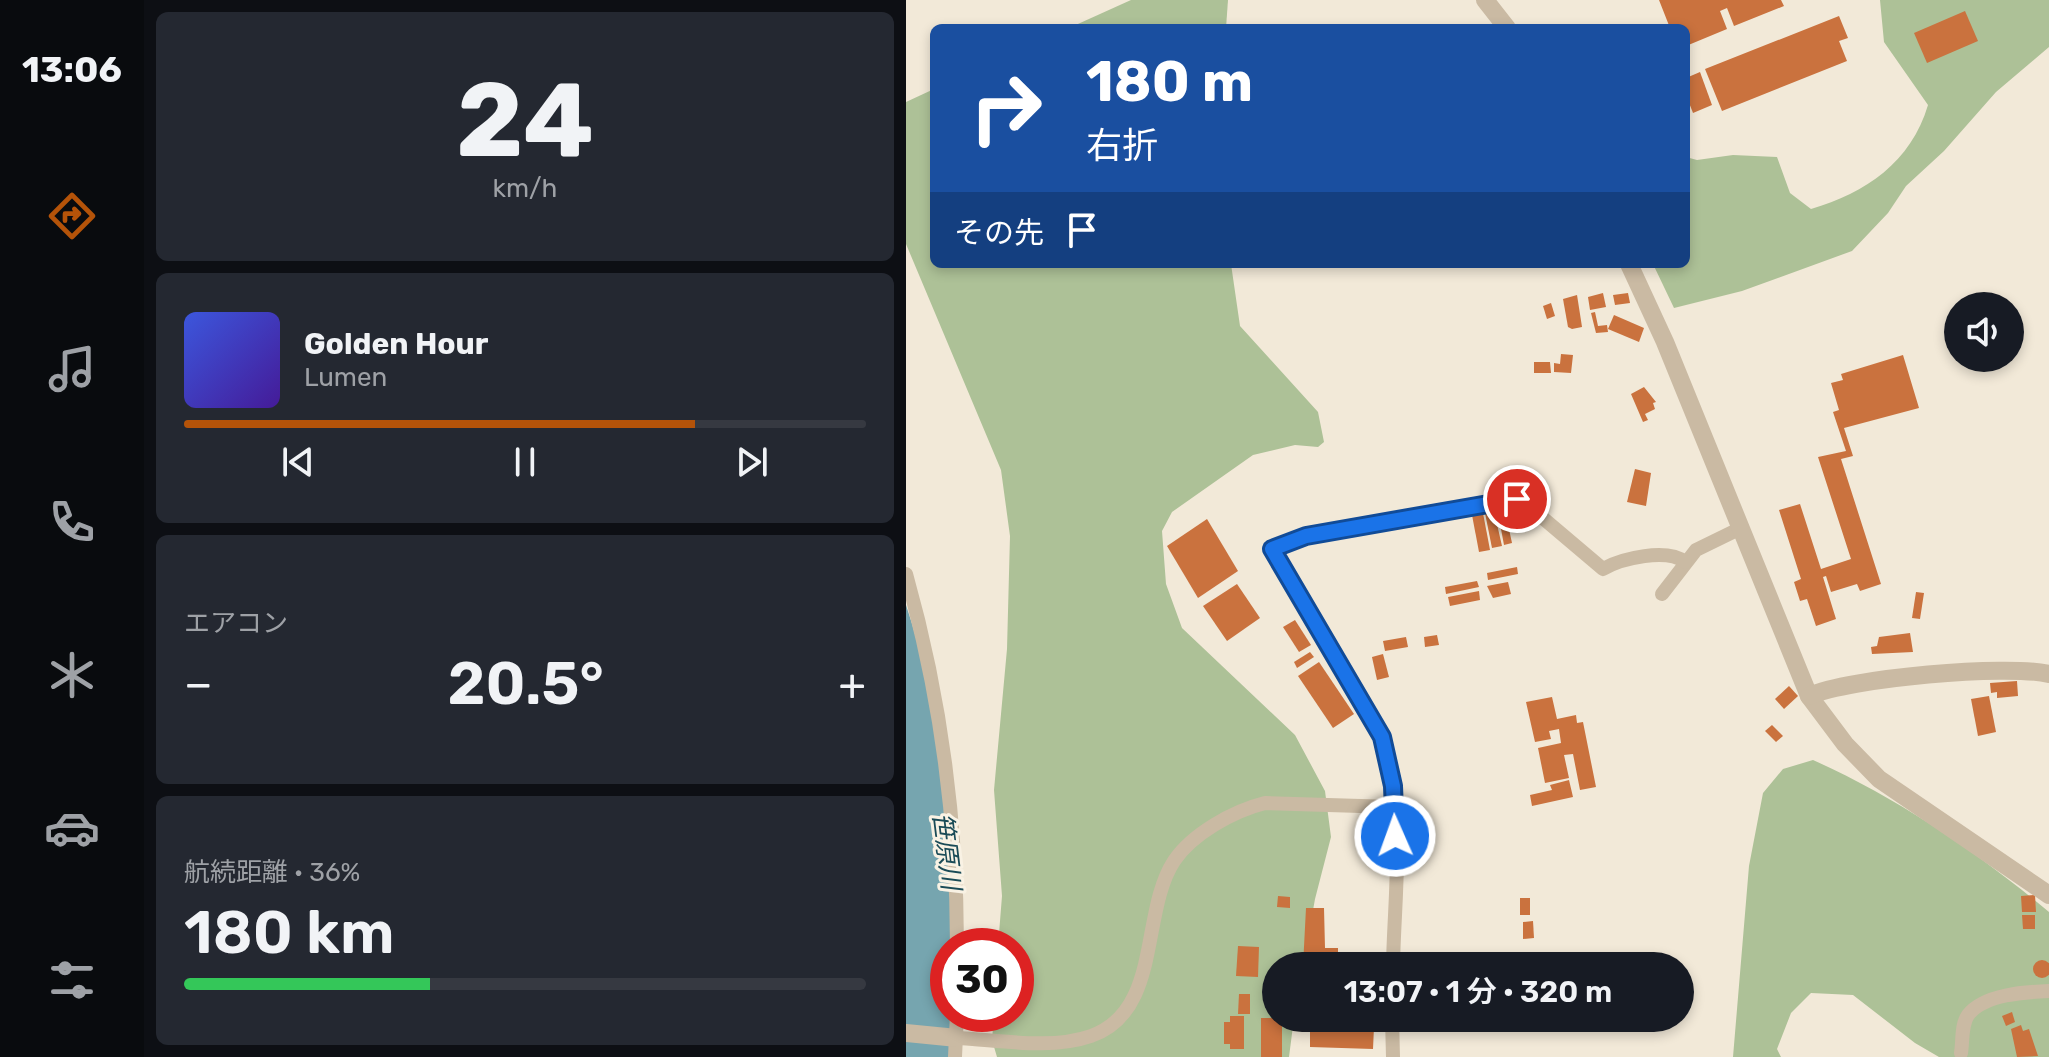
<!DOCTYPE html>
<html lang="ja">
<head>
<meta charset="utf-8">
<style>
	:root { --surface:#171b24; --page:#242831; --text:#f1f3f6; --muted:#9ea1a6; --line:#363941; --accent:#b45309 }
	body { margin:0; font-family:Rubik,"Noto Sans JP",sans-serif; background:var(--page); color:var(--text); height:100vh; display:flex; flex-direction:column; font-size:30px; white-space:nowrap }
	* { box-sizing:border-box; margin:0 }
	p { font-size:26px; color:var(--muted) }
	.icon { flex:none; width:44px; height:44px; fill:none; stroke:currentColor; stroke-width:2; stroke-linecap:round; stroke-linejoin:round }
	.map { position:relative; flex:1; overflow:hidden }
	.sheet { display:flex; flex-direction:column; gap:12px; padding:12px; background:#0d0f14; width:762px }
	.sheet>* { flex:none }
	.top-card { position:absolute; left:24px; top:24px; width:760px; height:244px; border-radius:12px; box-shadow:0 4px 12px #0003; background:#1a4fa0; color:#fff; overflow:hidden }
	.controls { position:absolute; left:1038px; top:292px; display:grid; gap:16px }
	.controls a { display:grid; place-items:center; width:80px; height:80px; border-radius:50%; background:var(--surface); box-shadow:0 4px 12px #0003; font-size:40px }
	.speed { position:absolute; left:24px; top:928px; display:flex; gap:16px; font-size:40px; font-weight:700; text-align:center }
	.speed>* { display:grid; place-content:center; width:104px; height:104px; border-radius:50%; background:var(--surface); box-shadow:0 4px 12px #0003; line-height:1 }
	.speed .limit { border:12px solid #d22; background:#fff; color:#111 }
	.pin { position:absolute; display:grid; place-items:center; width:68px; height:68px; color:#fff; margin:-34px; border:4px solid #fff; border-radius:50%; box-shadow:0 2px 8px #0007 }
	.me { position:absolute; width:88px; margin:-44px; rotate:358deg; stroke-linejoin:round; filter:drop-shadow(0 0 6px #0008) }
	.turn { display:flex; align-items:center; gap:28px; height:168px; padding:0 24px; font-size:36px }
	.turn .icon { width:104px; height:104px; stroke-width:2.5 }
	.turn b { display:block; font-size:56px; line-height:68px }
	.then { display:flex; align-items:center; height:76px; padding:0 24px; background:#0003; gap:16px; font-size:30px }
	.big { font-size:60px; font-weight:600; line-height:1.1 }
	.sheet .tile { flex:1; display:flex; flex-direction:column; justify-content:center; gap:12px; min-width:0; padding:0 28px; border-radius:12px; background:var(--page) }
	.sheet .dial { align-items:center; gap:0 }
	.dial b { font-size:104px; line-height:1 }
	.song { display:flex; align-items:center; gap:24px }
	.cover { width:96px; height:96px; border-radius:12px; background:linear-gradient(135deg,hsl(230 70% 55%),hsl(260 70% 35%)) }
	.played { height:8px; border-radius:4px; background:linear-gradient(90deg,var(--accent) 75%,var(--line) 75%) }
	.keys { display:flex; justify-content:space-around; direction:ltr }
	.heat { display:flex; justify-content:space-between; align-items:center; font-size:44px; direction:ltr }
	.charge { height:12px; border-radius:6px; background:linear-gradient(90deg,#34c759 36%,var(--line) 0) }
	.trip { position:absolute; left:356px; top:952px; width:432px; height:80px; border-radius:40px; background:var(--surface); box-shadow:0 4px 12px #0003; font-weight:600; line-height:80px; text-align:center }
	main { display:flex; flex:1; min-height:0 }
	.tab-bar { display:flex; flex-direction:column; width:144px; justify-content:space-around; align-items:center; background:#090b0e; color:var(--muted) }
	.tab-bar .icon { width:56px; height:56px }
	.tab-bar .on { color:var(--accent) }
	.tab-bar b { font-size:36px; color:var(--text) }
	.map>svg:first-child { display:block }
	.green { fill:#adc197 }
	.water { fill:#76a5af }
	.building { fill:#ca723e }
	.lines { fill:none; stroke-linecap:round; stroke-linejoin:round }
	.minor { stroke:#cabaa3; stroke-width:14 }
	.tertiary { stroke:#cabaa3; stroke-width:18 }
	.route-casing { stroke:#114b97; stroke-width:20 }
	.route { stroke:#1a73e8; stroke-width:14 }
	.labels { text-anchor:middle; stroke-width:6; stroke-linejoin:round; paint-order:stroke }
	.water-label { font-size:26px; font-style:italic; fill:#1a4b57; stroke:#f9f2e4 }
</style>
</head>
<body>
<main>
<nav class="tab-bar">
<b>13:06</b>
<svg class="icon on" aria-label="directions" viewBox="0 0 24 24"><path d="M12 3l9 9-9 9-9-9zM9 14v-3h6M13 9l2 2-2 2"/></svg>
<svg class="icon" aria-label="music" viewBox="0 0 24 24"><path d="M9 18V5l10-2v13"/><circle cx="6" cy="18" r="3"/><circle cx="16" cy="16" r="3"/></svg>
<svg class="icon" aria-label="phone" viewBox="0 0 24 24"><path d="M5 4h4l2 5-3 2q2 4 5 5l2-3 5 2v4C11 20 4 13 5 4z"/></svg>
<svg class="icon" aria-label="climate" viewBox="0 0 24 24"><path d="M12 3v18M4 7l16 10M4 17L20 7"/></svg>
<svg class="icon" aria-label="car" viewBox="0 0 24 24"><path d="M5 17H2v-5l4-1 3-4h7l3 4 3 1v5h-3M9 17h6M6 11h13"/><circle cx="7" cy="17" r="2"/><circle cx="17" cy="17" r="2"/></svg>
<svg class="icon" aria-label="filters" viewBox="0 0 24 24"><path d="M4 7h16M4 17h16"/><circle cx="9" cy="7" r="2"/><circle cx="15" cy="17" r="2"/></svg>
</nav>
<section class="sheet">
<div class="tile dial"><b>24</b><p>km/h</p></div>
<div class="tile">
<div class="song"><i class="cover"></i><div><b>Golden Hour</b><p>Lumen</p></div></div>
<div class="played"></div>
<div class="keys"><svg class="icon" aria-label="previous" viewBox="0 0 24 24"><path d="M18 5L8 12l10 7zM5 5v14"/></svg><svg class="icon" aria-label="pause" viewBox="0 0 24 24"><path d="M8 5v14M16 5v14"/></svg><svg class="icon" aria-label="next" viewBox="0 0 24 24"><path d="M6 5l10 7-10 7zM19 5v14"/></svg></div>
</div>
<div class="tile"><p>エアコン</p>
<div class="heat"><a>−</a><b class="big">20.5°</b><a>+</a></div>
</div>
<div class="tile"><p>航続距離 · 36%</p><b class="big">180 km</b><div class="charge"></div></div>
</section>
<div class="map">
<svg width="1143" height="1057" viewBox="0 0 1143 1057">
	<rect width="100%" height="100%" fill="#f2e9d8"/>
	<g class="green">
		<polygon points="225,0 322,0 320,28 163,28"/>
		<path d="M974 0H1143V47L1090 92 1038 151 1000 186 982 213 946 251 836 291 768 308 747 264H780V157L791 160 827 155 871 157 884 193 905 209C960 193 1005 162 1022 105L978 42Z"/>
		<polygon points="28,89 28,264 325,264 334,326 412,412 418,442 412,447 389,445 347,455 266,512 256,531 260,584 276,628 389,735 419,791 425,837 409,899 397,966 370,966 370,1018 388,1018 383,1057 91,1057 86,1040 88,1014 110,1014 110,946 92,946 96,896 88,790 101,649 104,536 95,470 0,244 0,102"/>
		<path d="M907 760C992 798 1071 852 1143 912V1057H1033L1009 1043 947 995 905 993 885 1013 871 1049 875 1057H827L843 866 857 793 877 769Z"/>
	</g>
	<path class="water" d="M0 605C37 715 44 831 52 946H42V1014H52L46 1057H0Z"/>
	<g class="building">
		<polygon points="753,0 875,0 878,6 828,26 821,8 814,11 821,29 780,46 780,28 764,28"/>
		<polygon points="1059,11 1072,41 1021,63 1008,33"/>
		<polygon points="933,16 942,38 933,41 941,61 816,111 799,69"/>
		<polygon points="794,72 806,105 787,113 780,95 780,78"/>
		<polygon points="697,293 700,307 684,310 682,297"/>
		<polygon points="722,293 724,303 709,305 707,295"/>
		<polygon points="671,295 676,327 666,329 662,327 657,299"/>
		<polygon points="645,303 649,316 641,319 637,306"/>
		<polygon points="689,312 692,326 701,325 702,332 690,333 685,313"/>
		<polygon points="708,315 738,328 733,342 702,329"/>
		<polygon points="655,354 667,355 665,373 648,372 648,363 654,364"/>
		<polygon points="997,355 1013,408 938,428 947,456 935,459 975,584 954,591 951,584 925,592 920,576 917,577 930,619 910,626 901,599 894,601 888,582 895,579 873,510 894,504 915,569 945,559 912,457 940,451 927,412 933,410 925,383 937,380 935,374"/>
		<polygon points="628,362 644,362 645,373 628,373"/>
		<polygon points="738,387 750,402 747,403 749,409 739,414 742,420 737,422 725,394"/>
		<polygon points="729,469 745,473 740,506 721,502"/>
		<polygon points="588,511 596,546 586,548 579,513"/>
		<polygon points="599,511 606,543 598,545 592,513"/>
		<polygon points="577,513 584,550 573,552 566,515"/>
		<polygon points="301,519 332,571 292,598 261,546"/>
		<polygon points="611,567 612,574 582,580 581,573"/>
		<polygon points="571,581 573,587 540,594 539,587"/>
		<polygon points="602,582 605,594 587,598 581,586"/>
		<polygon points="331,584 354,618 321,641 297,606"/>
		<polygon points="573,591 574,600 544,606 542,597"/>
		<polygon points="1010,592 1018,593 1014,619 1006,618"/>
		<polygon points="389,620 405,645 393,652 377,627"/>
		<polygon points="1004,633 1007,652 966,654 965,647 971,646 973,637"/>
		<polygon points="531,635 533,645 519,647 518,637"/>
		<polygon points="500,637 502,647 479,651 477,641"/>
		<polygon points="404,652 408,657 391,668 388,662"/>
		<polygon points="477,654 483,677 471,680 466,657"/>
		<polygon points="413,662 448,714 427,728 392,676"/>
		<polygon points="1111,681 1112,696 1091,698 1091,692 1085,693 1084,683"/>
		<polygon points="883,686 892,696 878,709 869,699"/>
		<polygon points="1083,696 1090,732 1072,736 1065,699"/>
		<polygon points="646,697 651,719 670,715 671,723 677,722 690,787 674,790 667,754 658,755 663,778 639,783 632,748 655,743 653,729 643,731 645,739 629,742 620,702"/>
		<polygon points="866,725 877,736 870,742 859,731"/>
		<polygon points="663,780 667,797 626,806 624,795 646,790 644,785"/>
		<polygon points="1129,895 1130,912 1116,912 1115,896"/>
		<polygon points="372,896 384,897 384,908 371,907"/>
		<rect x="614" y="898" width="10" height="17"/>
		<polygon points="400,908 418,908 419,948 432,948 432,959 418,959 418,966 397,966"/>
		<polygon points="1116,915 1129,915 1129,929 1117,929"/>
		<polygon points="627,921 628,938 617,939 617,922"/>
		<polygon points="332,946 353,947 352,977 330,976"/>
		<circle cx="1136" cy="969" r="9"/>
		<polygon points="333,994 344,994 344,1014 332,1014"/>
		<polygon points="1106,1012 1109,1022 1100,1026 1096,1016"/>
		<polygon points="324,1016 338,1016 338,1049 324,1049 324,1044 318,1044 318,1022 324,1022"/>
		<rect x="355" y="1018" width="21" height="39"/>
		<polygon points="436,1023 468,1027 467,1049 404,1047 404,1026 436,1027"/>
		<polygon points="1115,1025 1117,1031 1123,1029 1132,1056 1111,1057 1105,1029"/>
	</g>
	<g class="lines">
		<g class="minor">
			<path d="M0 574C34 694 51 822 51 946"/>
			<polyline points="756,594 790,550 835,528"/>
			<path d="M487 966C488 892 504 786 467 720L366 549 400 536 604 498 619 503 697 569C716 558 761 548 779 562"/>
			<polyline points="486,1018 487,1057"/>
			<path d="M51 1038C93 1040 145 1050 185 1036 256 1011 234 913 268 861 286 834 327 811 359 803L488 807"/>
			<path d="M1055 1053C1057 1041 1055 1025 1062 1015 1078 994 1120 992 1143 991"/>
			<polyline points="49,1057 51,1014"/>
		</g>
		<g class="tertiary">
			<polyline points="579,0 601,28"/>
			<polyline points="723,264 759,342 903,696 939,744 973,779 1143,895"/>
			<path d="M903 696C943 678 1101 664 1143 674"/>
			<polyline points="0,1033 51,1038"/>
		</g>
	</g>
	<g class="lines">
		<g class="route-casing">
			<polyline id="route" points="489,836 487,786 476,737 366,549 400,536 611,499"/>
		</g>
		<use href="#route" class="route"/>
	</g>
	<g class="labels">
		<g class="water-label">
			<text transform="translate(41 851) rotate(83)" y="9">笹原川</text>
		</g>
	</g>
</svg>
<div class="controls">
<a><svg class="icon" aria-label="sound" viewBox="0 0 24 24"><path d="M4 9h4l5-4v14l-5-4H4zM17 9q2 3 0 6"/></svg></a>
</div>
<div class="speed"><div class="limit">30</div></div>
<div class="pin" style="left:611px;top:499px;background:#d93025"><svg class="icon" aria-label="arrive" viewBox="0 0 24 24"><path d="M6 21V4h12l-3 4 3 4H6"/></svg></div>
<svg class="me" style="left:489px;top:836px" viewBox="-20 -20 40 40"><circle r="17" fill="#1a73e8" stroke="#fff" stroke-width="3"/><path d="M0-11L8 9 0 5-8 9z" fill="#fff"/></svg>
<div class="trip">13:07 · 1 分 · 320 m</div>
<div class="top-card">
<div class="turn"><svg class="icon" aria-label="right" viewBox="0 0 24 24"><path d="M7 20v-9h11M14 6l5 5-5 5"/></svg><div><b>180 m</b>右折</div></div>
<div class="then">その先<svg class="icon" aria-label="arrive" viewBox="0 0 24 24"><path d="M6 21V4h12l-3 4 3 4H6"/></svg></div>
</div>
</div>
</main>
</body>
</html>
